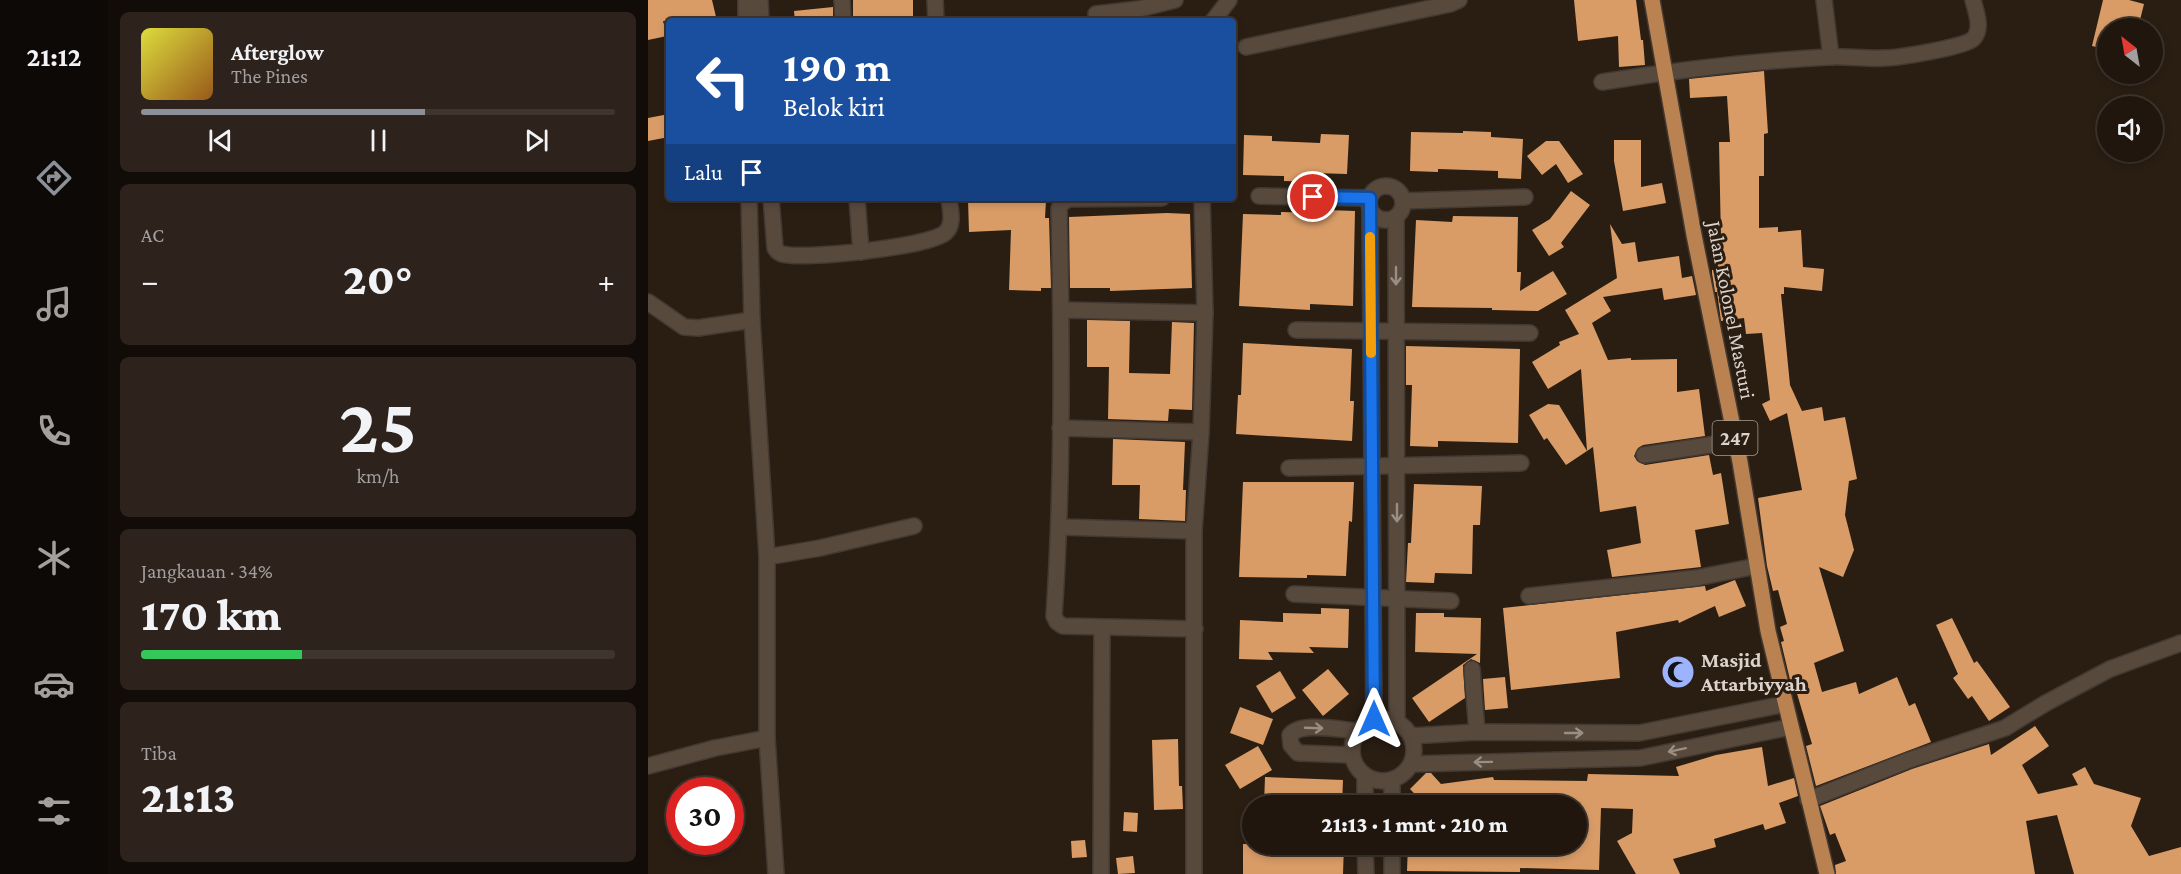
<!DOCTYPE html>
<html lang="id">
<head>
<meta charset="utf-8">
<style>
	:root { --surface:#20160e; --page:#2d231c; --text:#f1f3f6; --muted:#a29f9e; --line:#3d352e; --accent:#8c9099 }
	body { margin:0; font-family:"Crimson Pro",serif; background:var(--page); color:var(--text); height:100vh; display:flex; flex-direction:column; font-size:22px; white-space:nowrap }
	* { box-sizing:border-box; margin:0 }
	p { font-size:20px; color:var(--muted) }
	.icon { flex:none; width:33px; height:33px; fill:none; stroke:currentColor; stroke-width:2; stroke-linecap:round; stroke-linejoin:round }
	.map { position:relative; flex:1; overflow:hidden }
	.side { display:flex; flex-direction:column; gap:12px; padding:12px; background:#120c08; width:540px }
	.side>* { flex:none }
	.banner { position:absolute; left:18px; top:18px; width:570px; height:183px; border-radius:6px; box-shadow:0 3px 9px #0003,0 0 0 2px var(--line); background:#1a4fa0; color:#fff; overflow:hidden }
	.needle { width:39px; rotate:329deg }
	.controls { position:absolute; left:1449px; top:18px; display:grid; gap:12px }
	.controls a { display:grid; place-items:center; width:66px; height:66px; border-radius:50%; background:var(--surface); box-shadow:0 3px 9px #0003,0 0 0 2px var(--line); font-size:30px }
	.speed { position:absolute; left:18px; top:777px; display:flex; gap:12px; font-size:30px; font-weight:700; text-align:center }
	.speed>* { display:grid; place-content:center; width:78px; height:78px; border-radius:50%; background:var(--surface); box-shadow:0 3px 9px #0003,0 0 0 2px var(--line); line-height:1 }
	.speed .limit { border:9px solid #d22; background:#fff; color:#111 }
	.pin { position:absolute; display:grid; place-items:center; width:51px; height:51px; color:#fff; margin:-26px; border:3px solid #fff; border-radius:50%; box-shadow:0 2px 6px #0007 }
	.me { position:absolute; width:66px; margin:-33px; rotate:0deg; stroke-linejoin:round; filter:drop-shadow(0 0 4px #0008) }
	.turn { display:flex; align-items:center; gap:21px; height:126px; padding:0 18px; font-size:27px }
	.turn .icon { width:78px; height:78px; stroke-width:2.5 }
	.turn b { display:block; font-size:42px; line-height:51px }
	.then { display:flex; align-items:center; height:57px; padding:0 18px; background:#0003; gap:12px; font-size:22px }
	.big { font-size:45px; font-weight:800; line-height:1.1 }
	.side .card { flex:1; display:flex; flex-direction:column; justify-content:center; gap:9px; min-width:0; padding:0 21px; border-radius:9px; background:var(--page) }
	.side .dial { align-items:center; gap:0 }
	.dial b { font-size:78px; line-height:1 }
	.song { display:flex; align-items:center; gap:18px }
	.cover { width:72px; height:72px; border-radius:9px; background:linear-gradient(135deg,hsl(60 70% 55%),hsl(30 70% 35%)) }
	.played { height:6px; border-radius:3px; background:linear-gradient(90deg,var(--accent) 60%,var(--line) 60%) }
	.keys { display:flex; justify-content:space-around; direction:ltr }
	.heat { display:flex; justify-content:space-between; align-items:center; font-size:33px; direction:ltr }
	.charge { height:9px; border-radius:4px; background:linear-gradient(90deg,#34c759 34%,var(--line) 0) }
	.trip { position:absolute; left:594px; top:795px; width:345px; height:60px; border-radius:30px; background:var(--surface); box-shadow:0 3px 9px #0003,0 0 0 2px var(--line); font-weight:800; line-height:60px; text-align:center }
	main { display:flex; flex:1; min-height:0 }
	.dock { display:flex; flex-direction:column; width:108px; justify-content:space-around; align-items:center; background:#0d0906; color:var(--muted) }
	.dock .icon { width:42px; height:42px }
	.dock .on { color:var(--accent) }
	.dock b { font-size:27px; color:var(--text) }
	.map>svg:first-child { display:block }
	.building { fill:#d99c67 }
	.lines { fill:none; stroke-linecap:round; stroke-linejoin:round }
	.minor-casing { stroke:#423932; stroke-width:18 }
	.major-casing { stroke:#423932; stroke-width:18 }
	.minor { stroke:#58493d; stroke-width:15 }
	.major { stroke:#ba8250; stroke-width:15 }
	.oneway { stroke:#9a8e84 }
	.route-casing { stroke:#114b97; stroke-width:15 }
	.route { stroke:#1a73e8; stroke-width:10 }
	.slow { stroke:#f59e0b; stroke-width:10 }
	.labels { text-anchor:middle; stroke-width:6; stroke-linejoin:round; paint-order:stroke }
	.shield { fill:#2a1e13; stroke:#a79d94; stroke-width:1.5 }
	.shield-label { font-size:20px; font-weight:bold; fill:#dcd3cc }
	.street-label { font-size:21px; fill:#dcd3cc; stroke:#2a1e13 }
	.poi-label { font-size:21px; font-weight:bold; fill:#dcd3cc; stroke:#2a1e13; text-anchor:start }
</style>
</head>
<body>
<main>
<nav class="dock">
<b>21:12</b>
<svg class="icon on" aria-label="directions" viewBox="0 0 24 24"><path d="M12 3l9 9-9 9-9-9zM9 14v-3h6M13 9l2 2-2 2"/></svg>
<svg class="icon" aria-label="music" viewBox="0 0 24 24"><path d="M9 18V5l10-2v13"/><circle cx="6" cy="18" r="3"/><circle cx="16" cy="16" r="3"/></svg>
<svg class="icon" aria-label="phone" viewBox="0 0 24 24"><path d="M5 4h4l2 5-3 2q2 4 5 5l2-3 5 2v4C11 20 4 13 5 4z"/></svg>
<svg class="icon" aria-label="climate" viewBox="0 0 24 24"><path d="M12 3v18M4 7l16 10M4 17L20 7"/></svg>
<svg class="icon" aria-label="car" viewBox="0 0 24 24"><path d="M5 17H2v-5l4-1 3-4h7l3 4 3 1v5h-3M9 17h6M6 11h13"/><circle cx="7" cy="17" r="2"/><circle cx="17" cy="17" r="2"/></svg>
<svg class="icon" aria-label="filters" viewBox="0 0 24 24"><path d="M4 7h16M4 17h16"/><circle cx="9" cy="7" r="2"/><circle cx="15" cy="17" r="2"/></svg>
</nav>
<section class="side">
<div class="card">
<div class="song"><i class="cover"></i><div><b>Afterglow</b><p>The Pines</p></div></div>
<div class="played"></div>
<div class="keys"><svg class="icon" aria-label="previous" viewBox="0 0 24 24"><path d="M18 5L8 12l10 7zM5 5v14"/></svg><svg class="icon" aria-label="pause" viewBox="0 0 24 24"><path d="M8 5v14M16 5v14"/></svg><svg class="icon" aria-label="next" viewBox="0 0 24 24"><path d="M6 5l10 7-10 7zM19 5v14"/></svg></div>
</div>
<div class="card"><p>AC</p>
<div class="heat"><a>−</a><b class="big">20°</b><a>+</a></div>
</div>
<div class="card dial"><b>25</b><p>km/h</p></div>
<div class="card"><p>Jangkauan · 34%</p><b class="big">170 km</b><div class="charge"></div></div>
<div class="card"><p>Tiba</p><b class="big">21:13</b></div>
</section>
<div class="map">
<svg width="1533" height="874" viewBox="0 0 1533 874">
	<rect width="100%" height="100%" fill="#2a1e13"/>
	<g class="building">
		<polygon points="0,0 64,0 69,21 15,21 19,36 0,40"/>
		<rect x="205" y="0" width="60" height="21"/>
		<polygon points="926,0 988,0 993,40 995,40 997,65 971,67 970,36 930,41"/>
		<polygon points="1455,0 1481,0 1496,4 1490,28 1460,28 1460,50 1444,46"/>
		<polygon points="185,7 185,21 147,21 146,11"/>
		<polygon points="1116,71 1120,133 1116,134 1116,176 1111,176 1111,228 1130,227 1130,232 1153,230 1155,267 1176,269 1174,291 1136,287 1136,294 1133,294 1142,385 1154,411 1174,407 1176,421 1197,417 1209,479 1201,481 1197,515 1206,550 1195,577 1171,567 1196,651 1166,663 1174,692 1208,682 1211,694 1249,677 1261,706 1267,703 1283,742 1168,786 1158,746 1164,744 1147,687 1144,688 1133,642 1136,641 1132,627 1139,624 1130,590 1125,591 1119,566 1110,498 1154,490 1139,413 1122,421 1114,404 1122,400 1114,333 1098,334 1096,318 1073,321 1069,292 1067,292 1064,273 1064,270 1070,269 1067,241 1073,241 1071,142 1082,142 1079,96 1042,98 1041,79"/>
		<polygon points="21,114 21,137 0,141 0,118"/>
		<polygon points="815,131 843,132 843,137 875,139 873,179 850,178 850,171 790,169 790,172 762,171 763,132 815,133"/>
		<polygon points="673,134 701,135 699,174 665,173 664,182 636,181 636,176 595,175 596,135 624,136 624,141 672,143"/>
		<polygon points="966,140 993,140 993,187 1014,183 1018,203 975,211 966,161"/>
		<polygon points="898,141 911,141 935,174 920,183 908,164 894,175 879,156"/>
		<polygon points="923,191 942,205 913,243 916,247 901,256 884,230 902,219"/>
		<polygon points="358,199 398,200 397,218 401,218 403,288 393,288 393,291 361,290 363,230 321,232 320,200"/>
		<polygon points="679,210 707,211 705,306 662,304 662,310 591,306 595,214 633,215 633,212 679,213"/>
		<polygon points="519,213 542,214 544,288 462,291 462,288 422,288 421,217"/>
		<polygon points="805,216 870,217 869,272 873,272 872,291 905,271 919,294 890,311 844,310 844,308 764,307 768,220 804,222"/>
		<polygon points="962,224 974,244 987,242 990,262 1031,256 1034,278 1044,276 1048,295 1016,300 1014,288 955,297 963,311 944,323 960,360 983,358 983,360 1029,359 1029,392 1051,389 1057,436 995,445 990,448 986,456 989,461 997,465 1061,455 1065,475 1073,473 1081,524 1047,530 1053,567 964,577 959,550 993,543 988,506 952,512 945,447 939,451 933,369 900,389 884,362 912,345 911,342 931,334 917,310 969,278"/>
		<polygon points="439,320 482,321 481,373 522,374 524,322 546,323 544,410 521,409 520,421 460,419 461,367 439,367"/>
		<polygon points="595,343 704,349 702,401 706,401 704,441 588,434 590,395 593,395"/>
		<polygon points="758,346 872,349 870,443 790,441 790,447 762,446 764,385 758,385"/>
		<polygon points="900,404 911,405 939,451 918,465 899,438 896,440 881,415"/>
		<polygon points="465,439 537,442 535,490 538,490 537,521 491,519 492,485 464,485"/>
		<polygon points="595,482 706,482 704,522 701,521 698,576 659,575 659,578 591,577"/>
		<polygon points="766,484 834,486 832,525 825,525 824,574 787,573 786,583 758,582 760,543 763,543"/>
		<polygon points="1087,580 1098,606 1071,617 1067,606 1031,623 1030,620 968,632 972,678 863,690 855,608 1057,586 1058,591"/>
		<polygon points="673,608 701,609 700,648 661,647 666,653 620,652 625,660 591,659 592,620 635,622 635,613 673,614"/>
		<polygon points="768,613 796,613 796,617 833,618 832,663 823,659 815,665 817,698 781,722 764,698 829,654 767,652"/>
		<polygon points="1304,618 1326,663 1329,661 1362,707 1341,721 1324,696 1320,699 1305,678 1310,674 1288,625"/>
		<polygon points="680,669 701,694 675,716 654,690"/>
		<polygon points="632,671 648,698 624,713 608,686"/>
		<polygon points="857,677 860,708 837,710 835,679"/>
		<polygon points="592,707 625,719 615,745 582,733"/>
		<polygon points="1387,726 1401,746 1374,765 1390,794 1430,785 1424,774 1437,767 1446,784 1493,798 1483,826 1501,856 1533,847 1533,874 1426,874 1409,815 1378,821 1387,874 1188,874 1187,865 1198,861 1187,833 1182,835 1172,806 1264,769 1341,744 1343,755"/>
		<polygon points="530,739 531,786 534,786 535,809 506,810 504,740"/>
		<polygon points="610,746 624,770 592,789 577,765"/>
		<polygon points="1114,747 1120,786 1146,778 1150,796 1131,803 1138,823 1117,830 1115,824 1066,839 1068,847 1025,859 1032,874 988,874 969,841 984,833 985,809 953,808 951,870 872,868 872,872 759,871 760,844 928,844 928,806 778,806 762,789 778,773 783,773 793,784 845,777 846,780 939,781 940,774 1031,776 1028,767 1068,755"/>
		<polygon points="617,777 695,780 694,806 616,806"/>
		<polygon points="476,812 490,813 489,832 475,831"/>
		<polygon points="437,840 439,857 424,858 423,841"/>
		<polygon points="595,844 696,844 695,874 595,874"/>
		<polygon points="485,856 487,873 470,874 468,858"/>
	</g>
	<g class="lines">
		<g class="minor-casing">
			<g id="minor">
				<polyline points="98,0 98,21"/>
				<polyline points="112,0 113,21"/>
				<polyline points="194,0 195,21"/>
				<polyline points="287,0 288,21"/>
				<polyline points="1176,0 1183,57"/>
				<polyline points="448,14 491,9 527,0"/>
				<polyline points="565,21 581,0"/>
				<polyline points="598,47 802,4 811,0"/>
				<path d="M954 82C1029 70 1105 61 1181 57 1199 56 1218 59 1236 58 1250 58 1317 47 1325 39 1335 29 1328 12 1325 0"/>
				<circle cx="738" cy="203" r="17"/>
				<polyline points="611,196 721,198"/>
				<polyline points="101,198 104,320 119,557 119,738 128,874"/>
				<path d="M123 198 127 248C130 252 129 252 134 254 156 260 280 247 297 233 307 225 302 209 301 198"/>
				<polyline points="209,198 213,252"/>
				<path d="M514 198 421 199 415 202 411 208C414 344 415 480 406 616L409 622 415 626 547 629"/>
				<polyline points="755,201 877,197"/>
				<polyline points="722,210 726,719"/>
				<polyline points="748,217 749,721"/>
				<polyline points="0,302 36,327 50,328 104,320"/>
				<polyline points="414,310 557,313"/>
				<polyline points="648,330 882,333"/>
				<polyline points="412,428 553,432"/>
				<polyline points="996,455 1088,441"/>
				<polyline points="641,468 873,463"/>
				<polyline points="412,527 546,531"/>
				<polyline points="119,557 172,548 266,526"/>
				<polyline points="646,594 803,601"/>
				<polyline points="881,596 1048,578 1109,566"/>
				<polyline points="824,669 829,732"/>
				<circle cx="735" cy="750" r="31"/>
				<polyline points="763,736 829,732 991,733 1137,704"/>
				<path d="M703 755 650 753 643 745 642 735C653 721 693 730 710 731"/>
				<polyline points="764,764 992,758 1142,727"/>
				<polyline points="0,766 67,748 119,738"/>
				<polyline points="717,777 717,806"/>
				<polyline points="1160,800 1261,760 1357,728 1398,703 1462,669 1533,643"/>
				<polyline points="744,806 744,781"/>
				<polyline points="717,844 718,874"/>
				<polyline points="453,874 454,628"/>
				<polyline points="546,874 546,531 553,432 557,313 554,198"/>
				<polyline points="744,874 744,844"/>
			</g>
		</g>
		<g class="major-casing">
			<polyline id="major" points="1004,0 1046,235 1092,462 1120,631 1179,874"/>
		</g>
		<use href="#minor" class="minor"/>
		<use href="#major" class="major"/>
	</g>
	<defs><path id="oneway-shaft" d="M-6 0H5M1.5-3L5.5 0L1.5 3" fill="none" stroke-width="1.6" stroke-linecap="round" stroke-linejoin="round" transform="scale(1.5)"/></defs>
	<g class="oneway">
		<use href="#oneway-shaft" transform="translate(748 276) rotate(90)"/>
		<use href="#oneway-shaft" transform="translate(749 513) rotate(90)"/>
		<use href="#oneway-shaft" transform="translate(666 728) rotate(2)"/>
		<use href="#oneway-shaft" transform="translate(926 733)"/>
		<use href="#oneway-shaft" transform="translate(1029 750) rotate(168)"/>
		<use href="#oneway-shaft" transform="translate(835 762) rotate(179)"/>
	</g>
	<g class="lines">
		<g class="route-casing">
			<polyline id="route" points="665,197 722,198 726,719"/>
		</g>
		<use href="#route" class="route"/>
		<polyline class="slow" points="722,237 723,353"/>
	</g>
	<defs>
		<g id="mosque-disc" transform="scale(1.725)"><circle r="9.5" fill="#9eb3fd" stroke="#2a1e13"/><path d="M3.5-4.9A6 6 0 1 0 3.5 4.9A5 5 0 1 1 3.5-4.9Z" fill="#111"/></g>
	</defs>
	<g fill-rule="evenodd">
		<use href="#mosque-disc" x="1030" y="672"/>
	</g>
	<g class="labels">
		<rect class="shield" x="1064.5" y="421" width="45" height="34" rx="4.5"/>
		<g class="shield-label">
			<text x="1087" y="445">247</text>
		</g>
		<g class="street-label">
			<text transform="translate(1083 310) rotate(79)" y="7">Jalan Kolonel Masturi</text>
		</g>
		<g class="poi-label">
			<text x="1053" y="667">Masjid<tspan x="1053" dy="24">Attarbiyyah</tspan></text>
		</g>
	</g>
</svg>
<div class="controls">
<a><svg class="needle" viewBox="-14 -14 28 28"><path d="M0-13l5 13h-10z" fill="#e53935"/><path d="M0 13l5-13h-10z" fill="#a29f9e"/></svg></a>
<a><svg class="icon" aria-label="sound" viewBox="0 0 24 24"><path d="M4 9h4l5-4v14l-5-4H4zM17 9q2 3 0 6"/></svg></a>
</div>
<div class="speed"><div class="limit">30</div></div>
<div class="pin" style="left:665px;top:197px;background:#d93025"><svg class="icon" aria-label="arrive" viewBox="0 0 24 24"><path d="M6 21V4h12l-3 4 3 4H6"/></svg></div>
<svg class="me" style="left:726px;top:719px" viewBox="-20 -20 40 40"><path d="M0-17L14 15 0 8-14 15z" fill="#1a73e8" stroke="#fff" stroke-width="4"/></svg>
<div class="trip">21:13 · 1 mnt · 210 m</div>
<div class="banner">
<div class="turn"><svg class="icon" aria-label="left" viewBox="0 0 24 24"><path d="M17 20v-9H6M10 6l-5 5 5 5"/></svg><div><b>190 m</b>Belok kiri</div></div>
<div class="then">Lalu<svg class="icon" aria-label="arrive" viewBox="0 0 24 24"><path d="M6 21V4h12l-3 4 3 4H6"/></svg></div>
</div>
</div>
</main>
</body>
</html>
